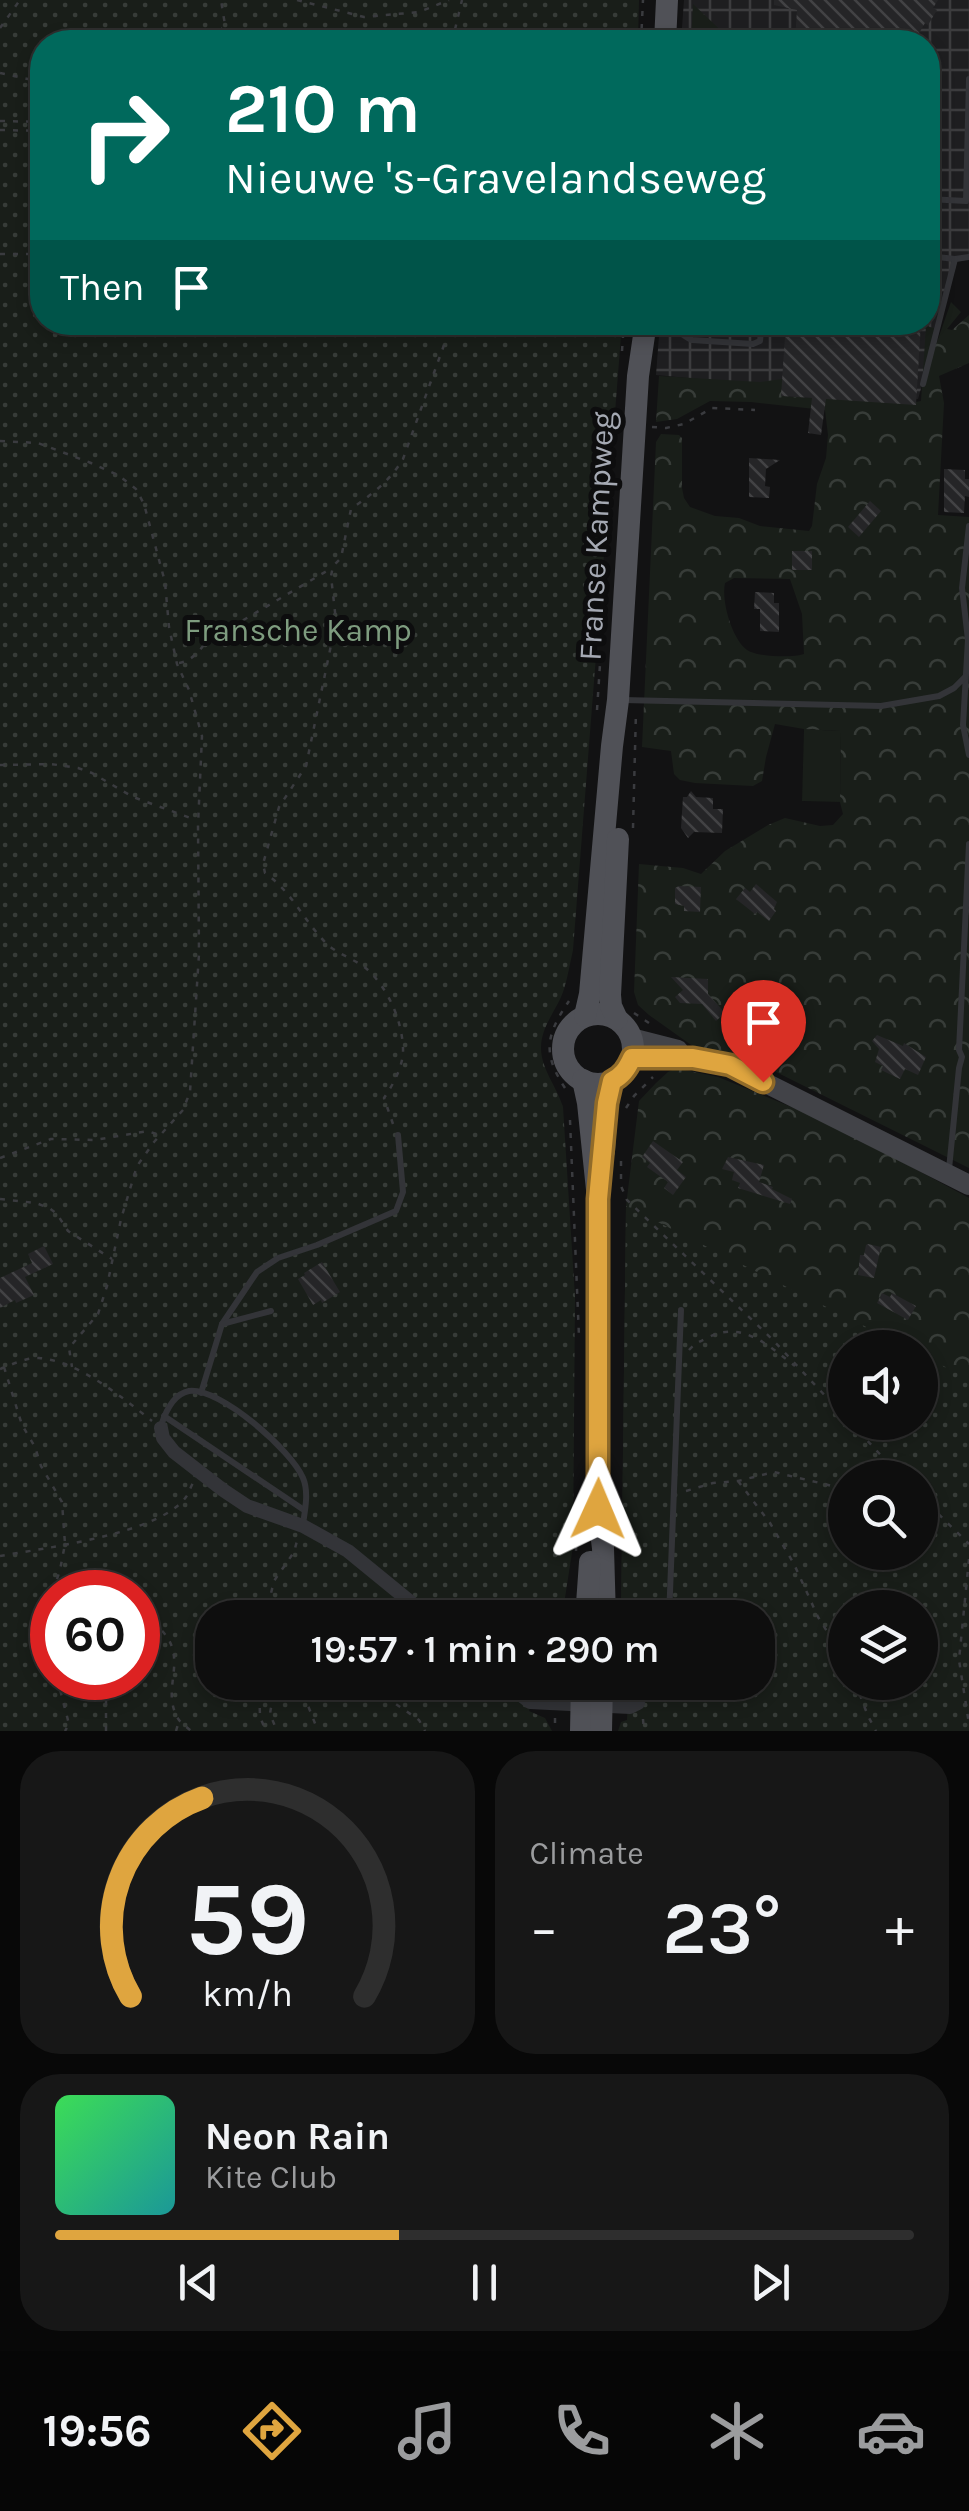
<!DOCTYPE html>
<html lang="en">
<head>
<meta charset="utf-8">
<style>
	:root { --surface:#0e0e0e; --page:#171717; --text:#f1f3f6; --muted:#9b9c9e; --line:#2e2e2e; --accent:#dfa53f }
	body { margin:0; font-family:Karla,sans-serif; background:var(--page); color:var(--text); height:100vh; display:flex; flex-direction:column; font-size:38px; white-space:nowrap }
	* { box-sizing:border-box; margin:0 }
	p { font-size:32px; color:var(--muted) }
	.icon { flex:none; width:55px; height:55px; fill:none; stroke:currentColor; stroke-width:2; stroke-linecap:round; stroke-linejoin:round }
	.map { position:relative; height:1731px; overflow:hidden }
	.drawer { display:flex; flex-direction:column; gap:20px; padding:20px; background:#080808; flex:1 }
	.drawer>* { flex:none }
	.top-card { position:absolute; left:30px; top:30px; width:910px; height:305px; border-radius:40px; box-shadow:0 5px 15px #0003,0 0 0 2px var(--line); background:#00695c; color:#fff; overflow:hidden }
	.tools { position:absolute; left:828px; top:1330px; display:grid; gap:20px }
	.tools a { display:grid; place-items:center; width:110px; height:110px; border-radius:50%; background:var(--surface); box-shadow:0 5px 15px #0003,0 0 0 2px var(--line); font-size:50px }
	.speed { position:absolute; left:30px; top:1570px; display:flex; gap:20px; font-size:50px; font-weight:700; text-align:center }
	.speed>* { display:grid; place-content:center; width:130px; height:130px; border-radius:50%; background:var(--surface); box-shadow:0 5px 15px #0003,0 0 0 2px var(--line); line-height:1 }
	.speed .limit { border:15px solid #d22; background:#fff; color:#111 }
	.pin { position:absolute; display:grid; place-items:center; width:85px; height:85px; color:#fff; margin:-102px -42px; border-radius:50% 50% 50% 0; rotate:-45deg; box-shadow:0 0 10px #0007 }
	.pin .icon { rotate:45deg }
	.me { position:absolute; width:110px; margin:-55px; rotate:1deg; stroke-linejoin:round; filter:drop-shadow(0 0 8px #0008) }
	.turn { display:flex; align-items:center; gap:35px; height:210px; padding:0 30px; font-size:45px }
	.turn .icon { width:130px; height:130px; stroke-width:2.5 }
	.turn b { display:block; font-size:70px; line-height:85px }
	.then { display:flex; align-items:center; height:95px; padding:0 30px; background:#0003; gap:20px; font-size:38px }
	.big { font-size:75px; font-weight:600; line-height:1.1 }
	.drawer .widget { flex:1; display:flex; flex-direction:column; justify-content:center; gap:15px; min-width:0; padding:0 35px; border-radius:40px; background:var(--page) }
	.drawer .dial { align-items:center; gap:0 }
	.dial svg { height:260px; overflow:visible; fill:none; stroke:var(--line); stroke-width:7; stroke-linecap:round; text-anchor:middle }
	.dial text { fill:var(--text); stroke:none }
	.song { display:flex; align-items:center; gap:30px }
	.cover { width:120px; height:120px; border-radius:15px; background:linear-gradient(135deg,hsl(130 70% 55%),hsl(180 70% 35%)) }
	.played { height:10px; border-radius:5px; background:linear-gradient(90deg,var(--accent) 40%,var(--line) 40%) }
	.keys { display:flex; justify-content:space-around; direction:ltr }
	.heat { display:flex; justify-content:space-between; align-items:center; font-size:55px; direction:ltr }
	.drawer .tiles { flex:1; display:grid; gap:20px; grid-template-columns:1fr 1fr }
	.widget:last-child { grid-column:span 2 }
	.trip { position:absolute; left:195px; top:1600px; width:580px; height:100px; border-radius:40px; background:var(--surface); box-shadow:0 5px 15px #0003,0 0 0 2px var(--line); font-weight:600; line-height:100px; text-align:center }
	.menu { display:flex; height:160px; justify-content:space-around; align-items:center; background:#060606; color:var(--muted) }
	.menu .icon { width:70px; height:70px }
	.menu .active { color:var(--accent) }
	.menu b { font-size:45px; color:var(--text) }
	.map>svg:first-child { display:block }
	.industrial { fill:url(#industrial-grid) }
	.grass { fill:#191e19 }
	.forest { fill:url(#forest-crowns); fill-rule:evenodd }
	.park { fill:url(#park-dots); fill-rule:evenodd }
	.building { fill:url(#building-back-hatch) }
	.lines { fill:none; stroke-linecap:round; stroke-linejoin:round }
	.path { stroke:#3a3b3f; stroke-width:2.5; stroke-dasharray:5 8; stroke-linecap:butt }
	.lane { stroke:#333438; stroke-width:6 }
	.street { stroke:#333438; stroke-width:14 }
	.secondary { stroke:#424348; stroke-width:20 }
	.primary { stroke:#505157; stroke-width:22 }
	.route-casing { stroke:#916b29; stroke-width:25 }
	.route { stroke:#dfa53f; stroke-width:18 }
	.labels { text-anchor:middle; stroke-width:10; stroke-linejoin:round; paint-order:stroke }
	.street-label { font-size:32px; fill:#a5a9b3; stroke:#0d0d0e }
	.park-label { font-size:32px; fill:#7e9c7f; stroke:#0d0d0e }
</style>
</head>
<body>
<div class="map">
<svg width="969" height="1731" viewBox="0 0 969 1731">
	<defs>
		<pattern id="industrial-grid" width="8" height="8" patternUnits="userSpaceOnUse" patternTransform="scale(2.5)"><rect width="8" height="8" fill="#1e1e20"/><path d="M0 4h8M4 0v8" fill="none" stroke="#3c3c3e"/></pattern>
		<pattern id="forest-crowns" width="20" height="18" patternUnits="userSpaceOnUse" patternTransform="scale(2.5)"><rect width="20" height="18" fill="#191e19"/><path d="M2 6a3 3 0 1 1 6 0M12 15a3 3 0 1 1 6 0" fill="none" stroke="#373c38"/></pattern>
		<pattern id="park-dots" width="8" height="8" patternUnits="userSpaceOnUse" patternTransform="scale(2.5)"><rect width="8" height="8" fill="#191e19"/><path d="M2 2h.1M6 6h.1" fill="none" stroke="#373c38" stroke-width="1.8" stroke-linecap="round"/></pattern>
		<pattern id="building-back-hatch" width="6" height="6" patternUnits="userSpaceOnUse" patternTransform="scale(2.5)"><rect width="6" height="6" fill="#252527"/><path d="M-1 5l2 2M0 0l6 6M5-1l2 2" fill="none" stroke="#424244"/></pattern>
	</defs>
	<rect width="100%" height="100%" fill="#121213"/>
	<polygon class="industrial" points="684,0 969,0 969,259 957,262 918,399 656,375 660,323 928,322 928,42 681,42"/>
	<polygon class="grass" points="804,729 841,731 840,802 802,801"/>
	<g class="forest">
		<polygon points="693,4 730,39 729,42 691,42"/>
		<path d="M951 302 961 312 947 329 952 330 969 315V363L939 376 944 403 938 515 969 517V1168L768 1068 694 1047 649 1015 638 1005 634 992 639 864 683 868 701 874 725 851 768 825 785 818 820 826 833 825 843 814 840 802 841 731 804 729 775 724 766 757 762 781 753 786 695 783 680 780 674 774 671 751 642 747 656 442 661 434 679 435 682 438V488L684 498 690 507 715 516 739 518 760 526 809 531 812 526 817 484 826 458 828 435 825 410 751 402 710 401 677 419 656 422 659 376 760 382 782 379V396L915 404 916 402 921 401 926 326 934 328 937 342ZM734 578 790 579 802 614 804 654C793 658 757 657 747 650 732 639 721 601 725 583Z"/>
		<path d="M676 1068 718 1077 828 1122 969 1198V1578L920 1608H845L621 1618 626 1206 639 1101 656 1083 668 1072ZM845 1348H920V1422H845ZM845 1478H920V1552H845Z"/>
	</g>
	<g class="park">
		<path d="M0 0H639L638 42H42V322L622 323 573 950C570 963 568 976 564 989 558 1009 541 1025 541 1048 541 1069 557 1087 563 1107L575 1297 573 1546 562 1617 212 1618V1682L549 1683 537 1685 529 1711 545 1718 552 1731H0ZM52 1592H138V1678H52Z"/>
		<path d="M626 1206 906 1347 845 1348V1422H920V1354L969 1379V1731H618L621 1722 627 1720 628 1699 622 1683 758 1682V1618L621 1617ZM845 1478H920V1552H845ZM845 1608H920V1682H845Z"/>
	</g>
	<g class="building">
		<polygon points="774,0 938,0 933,8 937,10 928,25 925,23 914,42 795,41 797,10 774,5"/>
		<polygon points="782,322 921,322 916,405 826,399 821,435 808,433 812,398 781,396 785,337 782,336"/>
		<polygon points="749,458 780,460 766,469 765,486 770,487 769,498 749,497"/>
		<polygon points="944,469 965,470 965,479 969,479 969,497 965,496 964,513 944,512"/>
		<polygon points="870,501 881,511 859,537 848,527"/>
		<rect x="792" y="551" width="20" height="19"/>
		<polygon points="755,592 774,593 774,603 779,603 779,632 760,631 760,609 754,609"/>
		<polygon points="691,791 696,797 713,798 713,809 723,809 722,833 694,832 688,838 681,828 683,797 687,797"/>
		<polygon points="756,884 777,902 774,909 776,911 769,921 757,912 755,914 736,899 745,888 750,892"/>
		<polygon points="679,886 701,887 700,912 684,911 684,906 675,904 675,888"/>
		<polygon points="671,977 708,979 708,994 725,1013 716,1021 702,1004 680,1003 675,997 683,990"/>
		<polygon points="877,1035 903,1046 904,1043 926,1057 918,1075 905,1069 900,1079 881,1070 883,1066 875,1062 879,1049 872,1041"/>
		<polygon points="653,1141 683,1162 677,1170 686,1177 673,1195 664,1188 668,1182 647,1167 650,1163 642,1157"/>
		<polygon points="728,1157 764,1165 759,1182 773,1187 772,1189 792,1199 790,1204 738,1188 740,1183 732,1180 734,1172 722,1169"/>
		<polygon points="868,1244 881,1247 874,1278 858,1275 860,1255 864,1255 866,1245"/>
		<polygon points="44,1246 53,1264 25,1277 34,1295 16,1303 15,1300 0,1308 0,1278 32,1263 28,1254"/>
		<polygon points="322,1262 340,1292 322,1303 321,1300 313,1305 298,1279 305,1275 304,1273"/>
		<polygon points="882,1293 890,1297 892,1293 916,1306 908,1320 877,1303"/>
	</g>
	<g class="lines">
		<g class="path">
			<polyline points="297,0 364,17 419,12 449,0"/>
			<polyline points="0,28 20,0"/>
			<polyline points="211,42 225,25 221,0"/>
			<polyline points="452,42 462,0"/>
			<polyline points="641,42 643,0"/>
			<polyline points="0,73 42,82"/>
			<polyline points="0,121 42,122"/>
			<polyline points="0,130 42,131"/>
			<polyline points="0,254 42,254"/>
			<polyline points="622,351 624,322"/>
			<polyline points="652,427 666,428 684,424 712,408 755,410"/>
			<polyline points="0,441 38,443 91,463 118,475 136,489 144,504 165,582 169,627 177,664 189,690 202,736 198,825 199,954 190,1092 183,1110 154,1142 137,1166 121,1219 107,1286 98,1314 69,1348 72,1367"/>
			<path d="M179 663C191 661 199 652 206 642L332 568"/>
			<polyline points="597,710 605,588"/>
			<polyline points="0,765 51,764 78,768 92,773 133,797 196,820"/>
			<polyline points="633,828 636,711"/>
			<polyline points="634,1013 652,1025"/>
			<path d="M565 1088C542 1053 546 1035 569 1001"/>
			<polyline points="626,1108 634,1096 653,1077"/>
			<polyline points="570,1120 579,1337"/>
			<path d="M393 1124 384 1098C393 1085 404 1065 403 1048 402 1021 389 991 370 972 357 959 337 955 325 942 302 918 292 892 265 873L263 864 279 807 306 766 336 621 331 576 333 566 341 558 351 509C372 494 389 482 403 459L444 345 446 322"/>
			<polyline points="0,1158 51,1139 95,1140 148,1131 159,1135"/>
			<polyline points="621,1161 621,1186 627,1200 772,1339 845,1417"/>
			<polyline points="0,1199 36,1203 49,1208 57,1214 68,1231 112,1259"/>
			<path d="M689 1350C695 1343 701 1341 709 1337 743 1320 770 1347 795 1366"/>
			<polyline points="4,1367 22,1425 35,1447 41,1466 62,1502 65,1544 60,1570 43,1621 42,1633 52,1665"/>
			<path d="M0 1369C11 1365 27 1357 39 1358 78 1361 122 1397 152 1421"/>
			<polyline points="850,1422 902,1478"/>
			<polyline points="738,1481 770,1523 794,1564 818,1617 845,1660"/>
			<polyline points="686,1491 713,1483 738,1481 774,1472 845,1489"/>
			<polyline points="920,1496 969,1544"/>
			<polyline points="576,1551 579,1494"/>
			<path d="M0 1556C44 1548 160 1534 186 1497 189 1493 190 1488 193 1483"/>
			<polyline points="969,1559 959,1660 969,1724"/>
			<polyline points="265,1618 274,1581 294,1552 297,1541"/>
			<path d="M138 1627 157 1626C193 1657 158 1688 179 1720 182 1724 187 1727 191 1731"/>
			<polyline points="57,1678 69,1724 65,1731"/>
			<polyline points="259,1682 260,1717 266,1731"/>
			<polyline points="275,1682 270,1714 277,1731"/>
			<polyline points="301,1682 303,1693 318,1731"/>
			<polyline points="364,1682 419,1720 425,1731"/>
			<polyline points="855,1682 868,1716 876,1731"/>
			<polyline points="555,1718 555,1731"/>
			<polyline points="643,1719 644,1731"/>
			<polyline points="106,1731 106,1696 109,1678"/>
			<polyline points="176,1731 179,1721"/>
		</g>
		<g class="lane">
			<polyline points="928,199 966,201 969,79"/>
			<polyline points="928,256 955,259 969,257"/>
			<path d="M678 322C678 332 683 336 692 340L753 344 760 341 762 322"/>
			<polyline points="923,384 955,259"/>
			<polyline points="969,526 962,588 968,640 963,725 969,755"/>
			<polyline points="623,700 881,706 939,696 954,688 965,677"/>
			<polyline points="949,1169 959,1068 962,1057 959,1050 969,844"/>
			<polyline points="222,1324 257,1272 278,1258 317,1245 396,1211 403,1192 398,1135"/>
			<polyline points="201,1393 222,1324 271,1311"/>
			<polyline points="164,1416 304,1510"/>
			<path d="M161 1426C165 1413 173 1394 189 1391 220 1387 292 1451 303 1478 309 1492 305 1510 303 1524"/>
			<polyline points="669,1618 681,1310"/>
			<polyline points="639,1702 654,1691 659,1682"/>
		</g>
		<g class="street">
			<polyline points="161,1428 163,1438 174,1452 223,1490 247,1506 303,1526 348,1551 430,1618"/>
			<polyline points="504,1682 530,1702 630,1707 638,1703"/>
		</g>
		<g class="secondary">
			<polyline points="631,1038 678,1050"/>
			<polyline points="632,1058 693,1058 730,1065 969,1185"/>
		</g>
		<g class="primary">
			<polyline points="665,42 667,0"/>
			<circle cx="598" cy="1049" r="35"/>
			<polyline points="585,1016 590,994 612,746 618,700 638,376 646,322"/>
			<polyline points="617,1019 611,1006 610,995 618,839"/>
			<polyline points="583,1080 588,1103 598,1199 598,1509 603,1548 605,1618"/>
			<polyline points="604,1151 607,1103 612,1081"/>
			<polyline points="586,1618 590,1562"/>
			<polyline points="581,1731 582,1682"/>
			<polyline points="601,1731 602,1682"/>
		</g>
	</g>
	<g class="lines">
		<g class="route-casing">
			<path id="route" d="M598 1509V1199L607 1103 612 1081C622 1076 627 1069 632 1058H693L730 1065 763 1082"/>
		</g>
		<use href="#route" class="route"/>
	</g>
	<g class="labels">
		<g class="street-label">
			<text transform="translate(596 536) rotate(-87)" y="11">Franse Kampweg</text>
		</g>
		<g class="park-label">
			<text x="298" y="641">Fransche Kamp</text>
		</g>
	</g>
</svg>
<div class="tools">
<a><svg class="icon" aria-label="sound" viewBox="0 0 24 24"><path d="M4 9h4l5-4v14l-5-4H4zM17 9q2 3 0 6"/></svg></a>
<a><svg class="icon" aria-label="search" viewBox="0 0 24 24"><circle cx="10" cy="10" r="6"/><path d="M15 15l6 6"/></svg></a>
<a><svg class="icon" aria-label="layers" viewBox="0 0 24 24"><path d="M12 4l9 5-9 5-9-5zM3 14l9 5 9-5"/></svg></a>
</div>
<div class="speed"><div class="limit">60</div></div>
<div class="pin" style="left:763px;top:1082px;background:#d93025"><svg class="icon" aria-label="arrive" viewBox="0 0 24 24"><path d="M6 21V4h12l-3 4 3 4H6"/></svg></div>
<svg class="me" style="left:598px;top:1509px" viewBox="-20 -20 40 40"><path d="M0-17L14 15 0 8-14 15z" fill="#dfa53f" stroke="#fff" stroke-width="4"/></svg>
<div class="trip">19:57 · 1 min · 290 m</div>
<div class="top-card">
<div class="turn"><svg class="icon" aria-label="right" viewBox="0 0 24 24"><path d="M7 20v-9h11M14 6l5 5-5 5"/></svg><div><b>210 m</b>Nieuwe 's-Gravelandseweg</div></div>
<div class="then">Then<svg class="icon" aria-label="arrive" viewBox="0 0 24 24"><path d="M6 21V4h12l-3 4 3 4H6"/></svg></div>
</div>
</div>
<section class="drawer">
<div class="tiles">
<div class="widget dial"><svg viewBox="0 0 100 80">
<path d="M14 69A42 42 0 1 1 86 69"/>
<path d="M14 69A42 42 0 0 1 36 8" stroke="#dfa53f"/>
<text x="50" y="56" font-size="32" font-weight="700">59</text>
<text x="50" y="72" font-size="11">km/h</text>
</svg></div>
<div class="widget"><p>Climate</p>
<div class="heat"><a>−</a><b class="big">23°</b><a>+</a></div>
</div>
<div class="widget">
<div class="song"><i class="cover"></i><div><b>Neon Rain</b><p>Kite Club</p></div></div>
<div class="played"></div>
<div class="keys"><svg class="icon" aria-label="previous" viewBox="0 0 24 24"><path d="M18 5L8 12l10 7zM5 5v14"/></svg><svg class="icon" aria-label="pause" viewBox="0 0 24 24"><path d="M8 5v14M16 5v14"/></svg><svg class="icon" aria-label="next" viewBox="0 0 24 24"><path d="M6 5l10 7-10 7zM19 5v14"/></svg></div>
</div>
</div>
</section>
<nav class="menu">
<b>19:56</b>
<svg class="icon active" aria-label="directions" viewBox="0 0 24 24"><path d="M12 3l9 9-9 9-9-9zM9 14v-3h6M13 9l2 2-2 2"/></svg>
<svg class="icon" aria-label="music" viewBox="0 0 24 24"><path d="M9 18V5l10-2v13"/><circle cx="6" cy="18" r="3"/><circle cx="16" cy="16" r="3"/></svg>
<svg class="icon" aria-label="phone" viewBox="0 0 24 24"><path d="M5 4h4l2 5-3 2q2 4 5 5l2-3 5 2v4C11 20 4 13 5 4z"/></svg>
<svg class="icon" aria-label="climate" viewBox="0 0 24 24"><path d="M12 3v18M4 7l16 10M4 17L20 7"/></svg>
<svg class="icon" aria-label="car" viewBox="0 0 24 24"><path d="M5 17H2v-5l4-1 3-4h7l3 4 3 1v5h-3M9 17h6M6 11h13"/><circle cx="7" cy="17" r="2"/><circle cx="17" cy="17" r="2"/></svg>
</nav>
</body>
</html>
